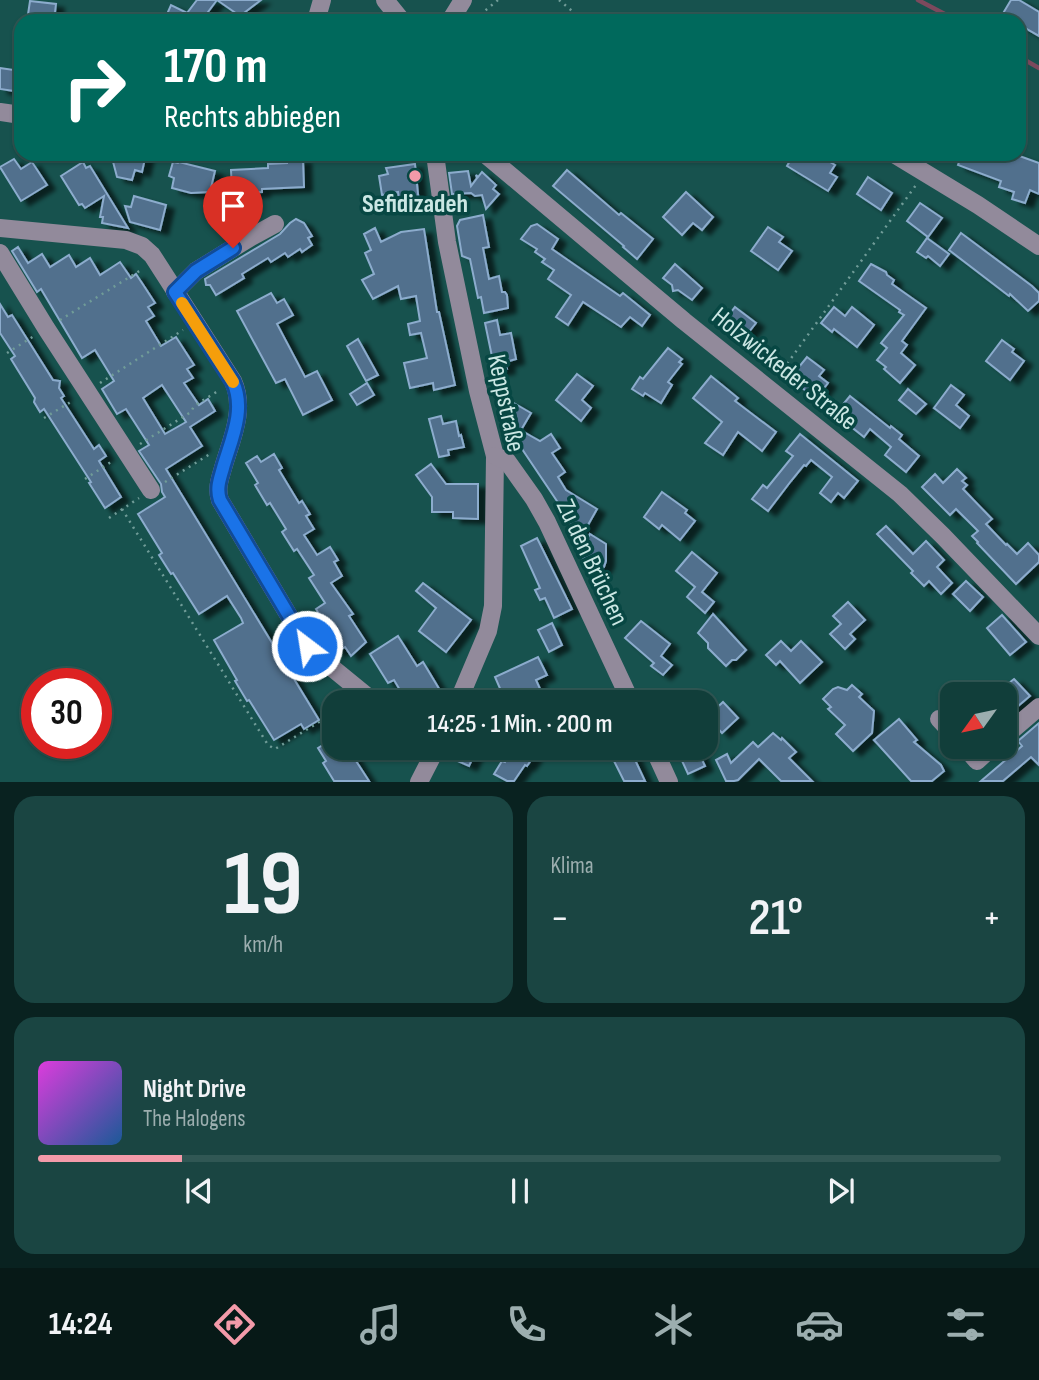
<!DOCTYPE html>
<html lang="de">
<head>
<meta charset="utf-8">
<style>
	:root { --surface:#113e3a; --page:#1a4542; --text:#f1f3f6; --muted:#9caeaf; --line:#305754; --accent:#f39aa9 }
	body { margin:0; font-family:"Sofia Sans Condensed",sans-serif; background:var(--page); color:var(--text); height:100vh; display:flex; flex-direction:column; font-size:26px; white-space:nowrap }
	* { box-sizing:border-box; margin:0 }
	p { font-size:23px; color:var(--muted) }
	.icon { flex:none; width:38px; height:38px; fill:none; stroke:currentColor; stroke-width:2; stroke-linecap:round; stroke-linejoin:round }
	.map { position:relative; height:782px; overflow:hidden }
	.sheet { display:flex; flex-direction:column; gap:14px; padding:14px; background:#092220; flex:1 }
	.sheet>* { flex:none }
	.banner { position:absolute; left:14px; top:14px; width:1012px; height:147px; border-radius:21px; box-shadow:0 2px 5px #0004,0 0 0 2px var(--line); background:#00695c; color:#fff; overflow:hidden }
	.needle { width:46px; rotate:237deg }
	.buttons { position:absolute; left:940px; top:682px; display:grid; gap:14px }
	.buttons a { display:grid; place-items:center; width:77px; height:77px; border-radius:14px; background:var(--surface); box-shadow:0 2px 5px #0004,0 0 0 2px var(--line); font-size:35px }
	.speed { position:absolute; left:21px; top:668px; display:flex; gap:14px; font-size:35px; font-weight:700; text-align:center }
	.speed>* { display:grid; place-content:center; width:91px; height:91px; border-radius:50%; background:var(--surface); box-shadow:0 2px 5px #0004,0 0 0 2px var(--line); line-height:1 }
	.speed .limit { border:10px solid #d22; background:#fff; color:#111 }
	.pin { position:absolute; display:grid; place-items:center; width:60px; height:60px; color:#fff; margin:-72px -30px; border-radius:50% 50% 50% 0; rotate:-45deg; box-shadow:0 0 7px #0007 }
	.pin .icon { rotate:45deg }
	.me { position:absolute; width:77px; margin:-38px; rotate:329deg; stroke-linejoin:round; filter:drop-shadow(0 0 5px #0008) }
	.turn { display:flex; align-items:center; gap:24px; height:147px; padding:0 35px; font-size:32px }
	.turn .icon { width:91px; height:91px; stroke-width:2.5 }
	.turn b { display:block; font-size:49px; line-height:60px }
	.big { font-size:52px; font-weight:600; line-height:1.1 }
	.sheet .widget { flex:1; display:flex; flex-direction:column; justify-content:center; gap:10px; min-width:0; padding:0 24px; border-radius:21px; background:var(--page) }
	.sheet .dial { align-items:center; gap:0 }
	.dial b { font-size:91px; line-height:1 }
	.song { display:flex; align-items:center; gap:21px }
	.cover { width:84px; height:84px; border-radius:10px; background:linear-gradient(135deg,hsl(300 70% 55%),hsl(210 70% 35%)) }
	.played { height:7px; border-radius:4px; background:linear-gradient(90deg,var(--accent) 15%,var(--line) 15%) }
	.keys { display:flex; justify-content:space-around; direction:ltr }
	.heat { display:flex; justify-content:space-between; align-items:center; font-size:38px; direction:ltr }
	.sheet .tiles { flex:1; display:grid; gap:14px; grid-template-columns:1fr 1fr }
	.widget:last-child { grid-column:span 2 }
	.trip { position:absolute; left:322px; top:690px; width:396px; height:70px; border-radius:21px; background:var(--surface); box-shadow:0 2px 5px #0004,0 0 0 2px var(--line); font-weight:600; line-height:70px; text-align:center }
	.tabs { display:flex; height:112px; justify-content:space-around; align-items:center; background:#071917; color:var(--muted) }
	.tabs .icon { width:49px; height:49px }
	.tabs .active { color:var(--accent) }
	.tabs b { font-size:32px; color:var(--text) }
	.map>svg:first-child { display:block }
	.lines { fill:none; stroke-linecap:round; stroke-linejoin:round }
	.stream { stroke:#7c495d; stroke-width:4.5 }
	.building { fill:#516f8d; stroke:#8caccd; stroke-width:2; fill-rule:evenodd; filter:url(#shadow) }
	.path { stroke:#709c98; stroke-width:2.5; stroke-dasharray:2 5; stroke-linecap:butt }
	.minor { stroke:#928a9b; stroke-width:18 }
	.route-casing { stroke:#114b97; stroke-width:18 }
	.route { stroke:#1a73e8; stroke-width:12 }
	.slow { stroke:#f59e0b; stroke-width:12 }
	.poi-dot { fill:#f39aa9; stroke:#074743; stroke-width:2.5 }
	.labels { text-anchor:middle; stroke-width:7; stroke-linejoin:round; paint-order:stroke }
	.poi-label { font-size:26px; font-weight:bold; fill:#cbe7e4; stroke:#074743 }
	.street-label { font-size:26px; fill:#cbe7e4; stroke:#074743 }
</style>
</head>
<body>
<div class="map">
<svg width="1039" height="782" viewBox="0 0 1039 782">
	<defs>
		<filter id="shadow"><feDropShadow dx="8" dy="4.5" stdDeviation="2" flood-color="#0009"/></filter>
	</defs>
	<rect width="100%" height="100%" fill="#17524e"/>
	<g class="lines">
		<g class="stream">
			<polyline points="918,0 958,21"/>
			<polyline points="1018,56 1039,68"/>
		</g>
	</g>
	<g class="building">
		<polygon points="197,0 261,0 240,16 217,0 202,20 205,21 164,21 171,5 187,13"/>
		<polygon points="1011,0 1019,0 1039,12 1039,36 1018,24 1018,21 1013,21 1002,15"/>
		<polygon points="30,1 56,4 54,21 27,21"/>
		<polygon points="0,68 21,71 21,92 0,89"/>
		<polygon points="111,154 146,154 142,172 135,170 132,180 117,177"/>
		<polygon points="794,154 799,154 811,161 815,154 817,154 835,165 830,173 837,177 828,191 787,166"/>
		<polygon points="962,154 1014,154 1039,163 1039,194 1030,190 1025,203 1012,199 1014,192 999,187 1001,181 958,165"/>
		<polygon points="14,159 21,169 32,162 47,185 21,201 0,167"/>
		<polygon points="303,159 304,187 262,189 262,192 241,193 241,190 232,191 231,170 268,168 268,164 287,163 287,160"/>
		<polygon points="83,162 86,168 90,166 128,228 102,223 103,217 100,217 104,196 85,208 82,204 79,205 61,176"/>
		<polygon points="173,162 178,163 179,162 215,171 210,192 191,193 172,188 174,178 169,176"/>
		<polygon points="415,164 419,204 400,207 398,192 382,195 379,176 388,174 386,168"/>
		<polygon points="567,170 619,215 621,213 653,239 637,259 623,247 624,246 553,186"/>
		<polygon points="468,171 471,186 477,178 476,175 478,177 482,172 496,185 493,189 499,194 486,209 482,195 475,196 471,193 452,194 449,173"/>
		<polygon points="868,177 892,193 881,210 857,194"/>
		<polygon points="686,192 713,217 702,230 693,223 682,235 663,217"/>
		<polygon points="134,196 166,205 160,230 130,222 125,206 131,207"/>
		<polygon points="920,203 942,218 928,237 907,221"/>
		<polygon points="483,215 489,247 483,248 489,279 499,276 502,292 505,292 507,295 508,308 484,313 481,297 478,298 470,259 462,256 457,226 460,220"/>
		<polygon points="296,219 304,223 312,236 308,238 312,245 302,252 300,249 288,257 285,253 271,262 268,258 242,274 244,278 216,295 210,285 206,285 205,279 280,234 290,223"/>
		<polygon points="537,224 558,239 552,249 620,296 623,293 650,315 642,326 630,317 621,327 583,302 568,325 556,317 571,295 548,279 554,270 542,262 545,259 535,252 537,249 521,239 531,226"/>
		<polygon points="768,227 783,237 779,242 792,251 778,270 751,251"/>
		<polygon points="375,228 381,242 401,232 424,229 437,312 439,312 455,385 434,390 433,383 410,388 404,363 427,358 421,333 410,335 408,324 420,321 416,296 401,299 398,286 373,299 362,280 374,274 365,253 371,250 364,234"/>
		<polygon points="961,233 1032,286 1039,293 1039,301 1028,311 1010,294 1009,296 949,250"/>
		<polygon points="927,238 949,254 940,266 928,256 926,258 917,252"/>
		<path d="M18 247 28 263 42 254 50 267 69 255 76 267 90 258 100 275 120 262 131 278 136 274 144 286 155 303 148 307 154 316 146 321 161 346 176 337 194 365 187 369 193 378 184 383 199 405 208 399 215 411 190 427 202 446 166 469 319 720 304 729 301 724 274 740 249 700 247 701 235 681 237 680 214 640 243 623 241 618 227 596 199 614 173 573 171 574 159 555 162 553 138 514 165 497 162 492 161 484 139 451 149 445 126 409 117 414 102 389 114 381 95 350 82 358 41 289 37 292 12 251ZM162 385 186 422 165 434 143 398Z"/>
		<polygon points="675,264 702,288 692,300 678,290 673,291 672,285 663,278"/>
		<polygon points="871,264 886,272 887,275 894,280 892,284 926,308 902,341 907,345 901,353 915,365 900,383 884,369 886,367 877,360 887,348 881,343 904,315 899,312 900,310 859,281"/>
		<polygon points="271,293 277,303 284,299 293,315 277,324 305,377 317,371 332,400 303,415 285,379 276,383 237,311"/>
		<polygon points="0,304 8,317 12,315 53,380 60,381 59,388 64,396 61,398 94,449 99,445 106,456 99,461 121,497 105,508 89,483 91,482 44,409 40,412 34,402 35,398 11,359 15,356 0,333"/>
		<polygon points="735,307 756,323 741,342 721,325"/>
		<polygon points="834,307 845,316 852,307 874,325 857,347 834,329 832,332 821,323"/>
		<polygon points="497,320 500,335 511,333 516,359 506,362 507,369 495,371 485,323"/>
		<polygon points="358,339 378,375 366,381 347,346"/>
		<polygon points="1002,340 1014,349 1012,352 1024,361 1010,380 986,361"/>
		<polygon points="668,348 682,359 679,362 682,364 668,382 672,385 661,403 645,393 643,396 632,389 640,377 643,379"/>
		<polygon points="807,357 824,370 819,376 828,383 816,399 790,378"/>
		<polygon points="577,374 593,386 582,400 591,408 581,421 556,400"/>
		<polygon points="711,376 738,398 735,401 776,432 762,451 738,432 723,455 705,443 722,422 693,398"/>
		<polygon points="367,383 374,395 357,405 350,394"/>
		<polygon points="951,385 964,395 956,405 969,416 960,428 934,408"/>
		<polygon points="908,389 926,404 916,414 899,400"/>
		<polygon points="850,396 890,428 891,426 902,435 899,439 919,456 906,472 885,455 891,447 870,429 864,437 835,414"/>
		<polygon points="512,402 531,413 521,430 502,418"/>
		<polygon points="441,416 443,424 456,421 459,436 461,435 464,447 448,450 449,455 439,457 429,419"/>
		<polygon points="522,431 540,441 551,434 560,448 552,453 565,472 558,477 566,490 597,509 584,532 561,518 565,513 520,446 514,443"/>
		<polygon points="800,434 858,481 844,498 838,493 831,502 820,493 832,477 811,460 806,466 804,465 791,481 768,511 752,499 763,485 767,488 793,456 786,451"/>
		<polygon points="274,454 282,468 279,470 299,503 302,501 310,514 306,516 314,529 304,535 317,555 330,547 338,560 334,562 342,576 331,583 353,614 349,616 366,642 351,656 345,647 337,652 324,632 328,629 316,609 325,603 309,578 314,575 297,549 294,551 282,532 286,529 270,503 267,505 255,485 258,483 246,463 257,456 261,462"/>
		<polygon points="431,464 446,484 478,484 478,519 453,518 453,512 432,512 432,497 416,475"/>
		<polygon points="957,469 966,478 962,481 967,485 963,489 992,519 986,524 1006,545 1007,544 1017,554 1028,543 1039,555 1039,562 1016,584 977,543 978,542 972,536 978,531 956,509 950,515 922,487 935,474 943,483"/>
		<polygon points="662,492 687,510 685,513 695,521 680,540 662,525 659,529 644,517"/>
		<polygon points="886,526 913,554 926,541 944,560 937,567 952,583 941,594 929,581 924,586 911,573 913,571 877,534"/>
		<polygon points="590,534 606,544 606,561 604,567 599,571 584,567 582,561 589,548 584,544"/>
		<polygon points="537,538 572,609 554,618 545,598 540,600 535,590 540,588 521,546"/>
		<polygon points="692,552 717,573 702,592 714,602 705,613 687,597 695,587 676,571"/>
		<polygon points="966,581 983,597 970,611 953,594"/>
		<polygon points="423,583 471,620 446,652 419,631 436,608 416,591"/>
		<polygon points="848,602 865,620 850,634 855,639 845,649 830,634 841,624 833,616"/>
		<polygon points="713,614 746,650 736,660 732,660 726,666 708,648 708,643 698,633"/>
		<polygon points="1002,615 1026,642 1010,655 987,628"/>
		<polygon points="641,621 670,644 661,656 672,665 663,675 651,666 654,663 625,638"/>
		<polygon points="552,623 562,645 549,652 538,630"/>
		<polygon points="398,636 417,666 423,662 441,692 425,702 407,702 394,680 388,683 370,654"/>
		<polygon points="781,641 791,651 801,641 822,662 800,683 780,661 776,665 766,655"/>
		<polygon points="538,657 547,675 536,680 546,702 483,702 502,693 495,677"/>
		<polygon points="1014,679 1030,696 1004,718 1004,687"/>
		<polygon points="852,685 862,694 859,697 874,711 872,733 853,751 836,734 845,725 828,709 831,707 823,699 833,689 838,687 847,690"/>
		<polygon points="723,702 738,718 722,733 707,717"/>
		<polygon points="899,719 917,740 914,742 941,765 944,771 932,781 911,781 874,740"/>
		<polygon points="1039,723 1039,765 1031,757 1003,781 981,781 1022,746 1018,741"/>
		<polygon points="773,733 781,740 782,738 796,752 789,758 812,781 781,781 759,759 738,780 734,781 726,781 716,760 727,754 731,763 753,742 758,747"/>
		<polygon points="334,738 334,747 347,747 369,781 334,781 323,763 326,761 318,748"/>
		<polygon points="459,747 478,747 469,766 453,759"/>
		<polygon points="514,747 519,747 534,756 527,766 525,765 514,781 507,781 494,774 502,761 505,762"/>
		<polygon points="607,747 629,747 645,781 624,781"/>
		<polygon points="688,747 696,747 705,766 688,774 678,752"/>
	</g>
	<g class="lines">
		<g class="path">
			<polyline points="559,0 584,21"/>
			<polyline points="473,15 481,14 498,0"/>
			<polyline points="60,320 141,270"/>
			<polyline points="7,353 34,336"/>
			<polyline points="779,375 916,185"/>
			<polyline points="100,383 183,330"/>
			<polyline points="44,418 74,400"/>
			<polyline points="140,444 191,412 194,406 218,391"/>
			<polyline points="85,479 114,460"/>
			<polyline points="165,482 210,454"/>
			<polyline points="122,509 268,745 275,749 334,713"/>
			<polyline points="109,518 139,498"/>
		</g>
		<g class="minor">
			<polyline points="385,0 402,21"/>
			<polyline points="316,21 322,0"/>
			<polyline points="450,21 463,0"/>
			<polyline points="0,112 21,115"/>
			<polyline points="435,154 447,242 478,391 495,456 493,606 488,631 458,702"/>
			<polyline points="485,154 684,321 900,494 943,536 1039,636"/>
			<polyline points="894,154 978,205 1039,246"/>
			<path d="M0 228 126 240 142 246 152 255 233 381C246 410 231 440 223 468 220 479 216 488 220 500L307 646 314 653 374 702"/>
			<polyline points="0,253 46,328 151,490"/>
			<polyline points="175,292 196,271 251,237 275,224"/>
			<polyline points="495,456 507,461 534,499 547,522 631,702"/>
			<polyline points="939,719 952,733"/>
			<polyline points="1004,737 1039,707"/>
			<polyline points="653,747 669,782"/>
			<polyline points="965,747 977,761 992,747"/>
			<polyline points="419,782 437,747"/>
		</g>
	</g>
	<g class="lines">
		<g class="route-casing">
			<path id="route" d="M233 248 196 271 175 292 233 382C246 410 231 440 223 468 220 479 216 488 220 500L307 646"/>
		</g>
		<use href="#route" class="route"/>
		<polyline class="slow" points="182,303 233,382"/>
	</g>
	<circle class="poi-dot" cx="415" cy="176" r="7"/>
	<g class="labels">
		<g class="poi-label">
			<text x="415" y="212">Sefidizadeh</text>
		</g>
		<g class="street-label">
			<text transform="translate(785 368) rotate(39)" y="9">Holzwickeder Straße</text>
			<text transform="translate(507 403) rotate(78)" y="9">Keppstraße</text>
			<text transform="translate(593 562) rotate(65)" y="9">Zu den Brüchen</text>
		</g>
	</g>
</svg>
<div class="buttons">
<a><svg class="needle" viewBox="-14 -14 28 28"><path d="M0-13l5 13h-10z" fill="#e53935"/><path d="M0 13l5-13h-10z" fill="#9caeaf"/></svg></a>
</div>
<div class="speed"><div class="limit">30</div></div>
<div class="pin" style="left:233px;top:248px;background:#d93025"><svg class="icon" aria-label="arrive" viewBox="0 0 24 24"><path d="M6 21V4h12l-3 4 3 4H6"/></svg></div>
<svg class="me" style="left:307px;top:646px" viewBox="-20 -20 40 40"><circle r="17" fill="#1a73e8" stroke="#fff" stroke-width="3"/><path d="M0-11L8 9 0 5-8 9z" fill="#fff"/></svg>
<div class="trip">14:25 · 1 Min. · 200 m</div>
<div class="banner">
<div class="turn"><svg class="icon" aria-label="right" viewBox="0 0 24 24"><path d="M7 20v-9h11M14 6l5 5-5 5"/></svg><div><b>170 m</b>Rechts abbiegen</div></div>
</div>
</div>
<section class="sheet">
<div class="tiles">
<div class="widget dial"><b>19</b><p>km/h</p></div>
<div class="widget"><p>Klima</p>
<div class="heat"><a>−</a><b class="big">21°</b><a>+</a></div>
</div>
<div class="widget">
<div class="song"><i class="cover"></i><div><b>Night Drive</b><p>The Halogens</p></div></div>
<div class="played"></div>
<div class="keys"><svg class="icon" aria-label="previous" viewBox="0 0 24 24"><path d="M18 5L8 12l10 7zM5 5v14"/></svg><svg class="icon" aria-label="pause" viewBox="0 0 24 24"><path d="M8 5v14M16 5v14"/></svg><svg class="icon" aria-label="next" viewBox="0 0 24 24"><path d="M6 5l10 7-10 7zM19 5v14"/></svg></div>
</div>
</div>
</section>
<nav class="tabs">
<b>14:24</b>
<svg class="icon active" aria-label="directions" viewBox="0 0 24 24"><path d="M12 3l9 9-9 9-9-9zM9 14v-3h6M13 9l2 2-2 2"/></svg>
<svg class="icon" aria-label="music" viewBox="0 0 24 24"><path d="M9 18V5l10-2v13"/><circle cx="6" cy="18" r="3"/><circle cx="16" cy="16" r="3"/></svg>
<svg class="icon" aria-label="phone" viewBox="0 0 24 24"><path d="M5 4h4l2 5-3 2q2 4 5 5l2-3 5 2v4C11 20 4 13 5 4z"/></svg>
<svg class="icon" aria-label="climate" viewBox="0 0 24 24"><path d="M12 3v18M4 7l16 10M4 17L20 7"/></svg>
<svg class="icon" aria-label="car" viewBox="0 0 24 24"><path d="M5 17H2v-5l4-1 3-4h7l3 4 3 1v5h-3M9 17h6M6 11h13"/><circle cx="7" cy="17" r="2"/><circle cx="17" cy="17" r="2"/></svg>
<svg class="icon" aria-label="filters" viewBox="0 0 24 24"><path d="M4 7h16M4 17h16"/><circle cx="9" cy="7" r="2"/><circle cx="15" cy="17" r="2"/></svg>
</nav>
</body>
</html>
